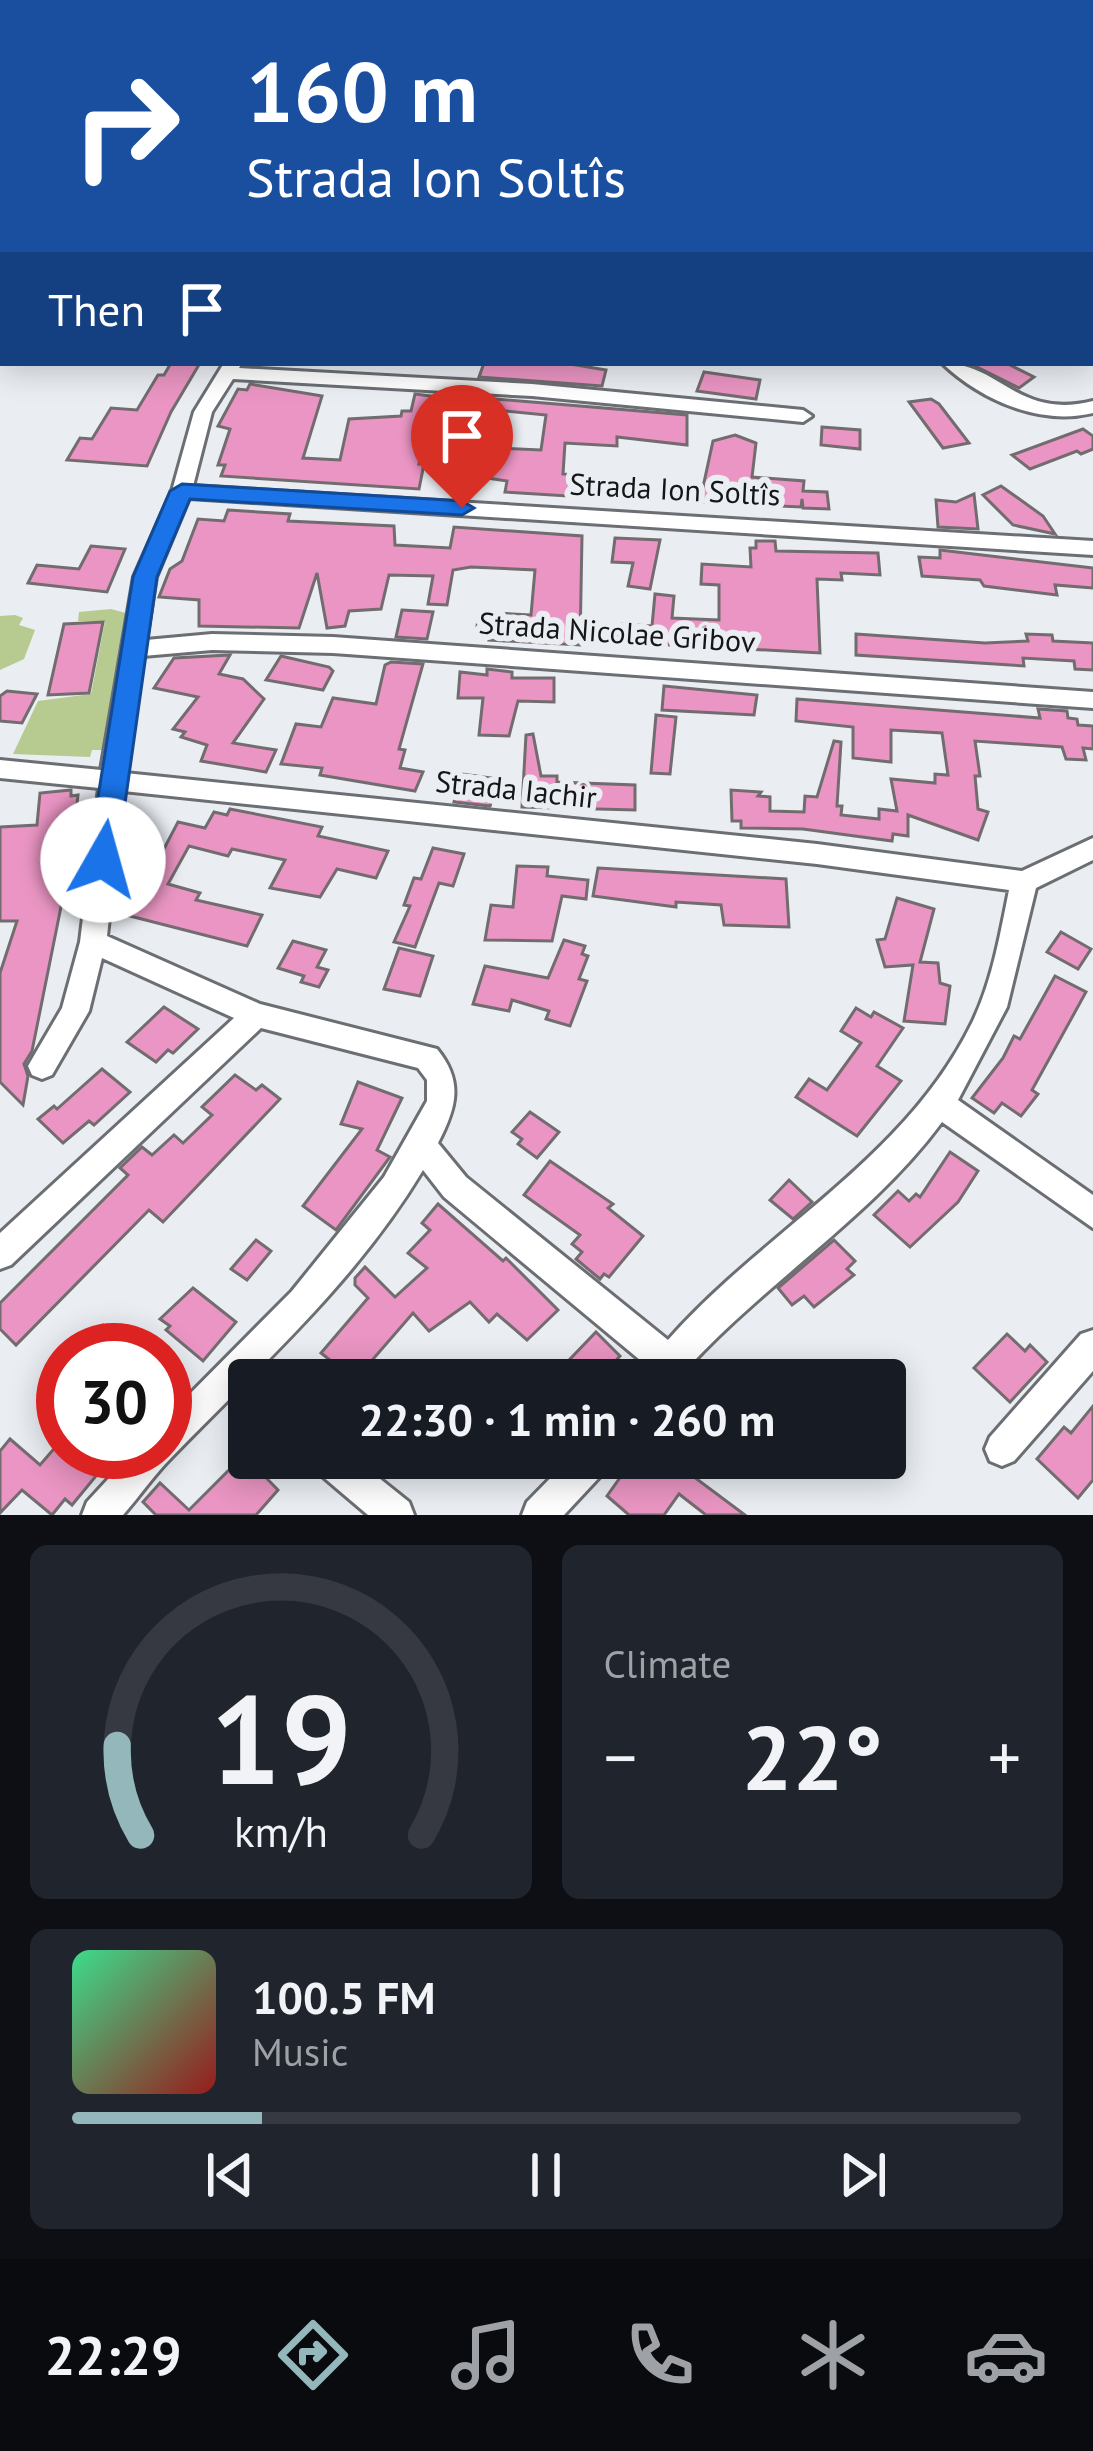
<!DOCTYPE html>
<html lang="en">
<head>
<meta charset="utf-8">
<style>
	:root { --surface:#171b24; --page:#20242c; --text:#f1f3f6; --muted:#9ea1a6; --line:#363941; --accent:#93b7bb }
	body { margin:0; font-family:"PT Sans",sans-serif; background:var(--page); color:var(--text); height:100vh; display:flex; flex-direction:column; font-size:45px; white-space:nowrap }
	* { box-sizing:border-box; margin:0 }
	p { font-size:39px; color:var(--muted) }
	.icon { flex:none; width:66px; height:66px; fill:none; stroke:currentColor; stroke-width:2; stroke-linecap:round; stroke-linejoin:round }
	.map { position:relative; height:1515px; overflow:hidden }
	.details { display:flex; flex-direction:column; gap:30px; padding:30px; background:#0d0f14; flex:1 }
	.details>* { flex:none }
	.top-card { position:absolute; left:0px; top:0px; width:1095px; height:366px; box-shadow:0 6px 30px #0003; background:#1a4fa0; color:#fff; overflow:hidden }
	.speed { position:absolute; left:36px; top:1323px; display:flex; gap:24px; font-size:60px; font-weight:700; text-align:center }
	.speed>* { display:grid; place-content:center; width:156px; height:156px; border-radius:50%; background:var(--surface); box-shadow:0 6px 30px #0003; line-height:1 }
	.speed .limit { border:18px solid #d22; background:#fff; color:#111 }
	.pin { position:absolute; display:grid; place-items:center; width:102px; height:102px; color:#fff; margin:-123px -51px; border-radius:50% 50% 50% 0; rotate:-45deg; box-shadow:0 0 12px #0007 }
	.pin .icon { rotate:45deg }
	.me { position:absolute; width:132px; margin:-66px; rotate:7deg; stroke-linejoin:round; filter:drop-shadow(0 0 9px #0008) }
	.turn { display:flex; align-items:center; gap:42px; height:252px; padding:0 48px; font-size:54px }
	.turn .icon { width:156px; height:156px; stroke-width:2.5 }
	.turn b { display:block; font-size:84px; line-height:102px }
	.then { display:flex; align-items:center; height:114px; padding:0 48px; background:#0003; gap:24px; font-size:45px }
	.big { font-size:90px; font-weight:700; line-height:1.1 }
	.details .tile { flex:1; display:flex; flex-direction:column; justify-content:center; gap:18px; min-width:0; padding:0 42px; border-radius:18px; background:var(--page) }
	.details .dial { align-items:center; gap:0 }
	.dial svg { height:312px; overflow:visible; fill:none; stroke:var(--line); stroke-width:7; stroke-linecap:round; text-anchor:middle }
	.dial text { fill:var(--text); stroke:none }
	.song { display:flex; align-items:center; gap:36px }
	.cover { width:144px; height:144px; border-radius:18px; background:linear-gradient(135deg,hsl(150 70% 55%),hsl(0 70% 35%)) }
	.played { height:12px; border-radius:6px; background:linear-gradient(90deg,var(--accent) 20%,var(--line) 20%) }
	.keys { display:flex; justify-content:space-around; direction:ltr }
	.heat { display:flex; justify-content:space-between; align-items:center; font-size:66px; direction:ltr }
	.details .tiles { flex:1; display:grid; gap:30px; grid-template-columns:1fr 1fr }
	.tile:last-child { grid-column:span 2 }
	.trip { position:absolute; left:228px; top:1359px; width:678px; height:120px; border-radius:12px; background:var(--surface); box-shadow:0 6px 30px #0003; font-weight:700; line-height:120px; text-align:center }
	.tab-bar { display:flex; height:192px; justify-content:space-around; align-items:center; background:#090b0e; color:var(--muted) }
	.tab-bar .icon { width:84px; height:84px }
	.tab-bar .current { color:var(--accent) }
	.tab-bar b { font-size:54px; color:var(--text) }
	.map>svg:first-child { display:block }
	.green { fill:#b7ca90 }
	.building { fill:#ea95c3; stroke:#726c6f; stroke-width:3 }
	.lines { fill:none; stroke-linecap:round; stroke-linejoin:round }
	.street-casing { stroke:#6b6e73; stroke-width:6 }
	.street { fill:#fff; fill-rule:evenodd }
	.route { fill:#1a73e8; stroke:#114b97; stroke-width:3 }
	.labels { text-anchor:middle; stroke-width:12; stroke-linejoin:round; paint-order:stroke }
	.street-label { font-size:30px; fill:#151618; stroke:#eaeef3 }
</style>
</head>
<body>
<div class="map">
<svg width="1093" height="1515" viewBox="0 0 1093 1515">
	<rect width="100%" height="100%" fill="#eaeef3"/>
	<g class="green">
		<polygon points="111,609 126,613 122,667 102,750 92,750 90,757 13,754 38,701 91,694 105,621 78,621 79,612"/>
		<polygon points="15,615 23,618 19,625 35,630 24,659 0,670 0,616"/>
	</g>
	<g class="building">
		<polygon points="171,363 200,363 171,412 147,466 67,460 80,438 92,439 111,408 137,410 158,375 164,375"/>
		<polygon points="484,363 564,363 606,370 602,386 479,377"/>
		<polygon points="969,363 1006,363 1034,377 1019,388"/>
		<polygon points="704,372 760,380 756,399 697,391"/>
		<polygon points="250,384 322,396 303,458 340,460 349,419 401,416 402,411 411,411 415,394 438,397 419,464 424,464 419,489 221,476 225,465 218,465 230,429 218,426 238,389 247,390"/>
		<polygon points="471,397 687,415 687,445 617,437 617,446 565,443 563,474 616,479 615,499 505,492 507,481 474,476 480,447 541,450 546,415 496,410 494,421 463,419"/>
		<polygon points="931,399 939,404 969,443 943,448 909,402"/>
		<polygon points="822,427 860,430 860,449 821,445"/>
		<polygon points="1083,429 1093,436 1093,449 1081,454 1077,451 1030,469 1012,455"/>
		<polygon points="735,435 756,443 752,477 804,481 803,491 827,492 829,509 803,508 802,499 801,507 670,501 673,484 703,487 713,441"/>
		<polygon points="1001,486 1043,516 1055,534 1013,525 983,495"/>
		<polygon points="974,494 978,529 938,527 936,500 956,502"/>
		<polygon points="228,510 290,514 288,521 394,526 395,545 450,548 454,527 582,536 580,645 489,640 490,634 476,633 479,612 531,615 535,570 471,567 453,570 447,605 428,604 433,576 389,575 381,609 349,611 345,626 327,628 317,573 299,628 199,626 199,600 159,597 170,569 182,561 198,519 224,521"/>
		<polygon points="615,538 660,540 650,589 628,586 633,563 612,562"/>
		<polygon points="756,541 775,541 776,551 878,553 880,575 841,573 842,580 817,579 820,653 617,642 621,624 652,626 655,594 674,596 672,618 719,620 719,585 701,584 702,564 751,567 750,548 756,548"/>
		<polygon points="91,546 125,549 107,592 28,583 37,565 79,569"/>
		<polygon points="940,550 1093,568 1093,588 1055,585 1057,595 984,586 980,580 922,576 919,557 940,558"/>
		<polygon points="402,610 433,612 427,639 396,637"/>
		<polygon points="103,622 89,693 48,695 64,624"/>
		<polygon points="856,634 985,643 1028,641 1026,634 1052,635 1053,641 1093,643 1093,670 1075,669 1074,661 1023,658 1024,666 856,655"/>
		<polygon points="230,655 219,674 243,679 264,699 233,743 276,750 266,772 201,761 207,745 181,737 185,732 173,729 198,697 154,688 174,658"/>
		<polygon points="281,656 329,667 333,671 323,690 266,680"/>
		<polygon points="391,662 423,664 399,749 405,750 400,768 423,772 415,791 320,775 322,768 281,764 296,724 321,727 333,698 376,704 385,665"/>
		<polygon points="487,669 512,672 512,678 554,678 554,702 518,701 509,736 479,735 483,698 458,698 460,672 487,675"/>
		<polygon points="664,686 757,695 754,715 662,710"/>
		<polygon points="7,691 37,694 22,723 0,721 0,696"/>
		<polygon points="797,699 1040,718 1038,709 1067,711 1068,718 1077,719 1078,725 1093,726 1093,749 1083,748 1086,760 1066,759 1062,747 975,741 980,776 975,776 978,809 988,812 978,840 908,815 908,836 893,834 892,841 803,829 741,828 741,821 732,821 731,790 761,792 758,796 770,797 770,811 804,812 805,796 817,797 834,741 841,742 837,806 842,806 841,815 879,819 879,809 897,811 891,779 935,783 935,774 948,775 942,733 891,730 891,762 853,758 853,727 796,721"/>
		<polygon points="656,715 676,717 670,774 651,773"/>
		<polygon points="533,734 541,776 557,776 557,782 635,785 635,810 522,807 526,735"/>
		<polygon points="462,774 498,779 490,806 454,802"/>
		<polygon points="71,790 71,796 78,795 72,852 32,1051 24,1064 28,1076 23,1105 0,1082 0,973 17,921 0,921 0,827 37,825 40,793"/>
		<polygon points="230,809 322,827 318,836 388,851 376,878 337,869 320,897 270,888 285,860 232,849 228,856 189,846 168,884 200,893 196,900 262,915 247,946 126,915 132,905 128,898 134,889 144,887 178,822 205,828 214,812 227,815"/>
		<polygon points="433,848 464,854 453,886 439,883 415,947 394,942 410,906 404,905 414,878 421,879"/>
		<polygon points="517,866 548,867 547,876 588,880 586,899 562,896 552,941 485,940 491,905 513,907"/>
		<polygon points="598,868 786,879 789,927 724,925 721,905 676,902 676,907 593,896"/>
		<polygon points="897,898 934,909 920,962 938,963 940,983 950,986 945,1024 904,1021 913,965 885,967 877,940 885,939"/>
		<polygon points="1061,932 1091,949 1078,969 1047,952"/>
		<polygon points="564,940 585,946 582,954 588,956 579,979 587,981 570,1026 546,1019 549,1011 512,1000 509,1011 473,1004 485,966 548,978"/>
		<polygon points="293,941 326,950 317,967 328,970 319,987 301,982 304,976 278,968"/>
		<polygon points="399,948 433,956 420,996 384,989"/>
		<polygon points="1055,976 1086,992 1032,1090 1038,1094 1021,1116 1002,1103 994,1113 972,1098 1003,1058 1014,1036 1020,1039"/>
		<polygon points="164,1007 198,1029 173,1053 168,1050 156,1062 127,1042"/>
		<polygon points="856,1008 871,1017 874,1012 903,1028 877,1066 901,1081 857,1136 796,1097 809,1079 827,1090 861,1043 841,1031"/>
		<polygon points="102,1069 130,1092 94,1125 89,1121 63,1143 38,1119 54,1106 57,1109"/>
		<polygon points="235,1075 256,1090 262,1085 280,1099 163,1222 149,1210 16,1345 0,1329 0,1303 128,1175 120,1168 142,1147 152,1155 174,1135 183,1143 212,1115 202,1107"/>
		<polygon points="358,1082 402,1098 377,1150 390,1157 336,1230 303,1206 362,1129 341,1124"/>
		<polygon points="530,1112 559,1132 537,1158 518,1144 522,1139 512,1132"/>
		<polygon points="950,1152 978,1171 958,1202 910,1247 874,1215 898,1191 909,1201 916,1194 920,1197"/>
		<polygon points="550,1161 613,1204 608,1208 643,1236 609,1277 604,1274 600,1279 576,1259 582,1252 572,1244 580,1235 524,1195"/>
		<polygon points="789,1180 812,1202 793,1219 770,1200"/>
		<polygon points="438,1204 503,1261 506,1258 558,1310 527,1340 497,1314 489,1322 470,1302 429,1331 413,1313 355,1380 321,1353 368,1298 355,1285 355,1278 365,1267 395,1297 427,1268 408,1253 430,1230 422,1223"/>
		<polygon points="256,1240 271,1251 247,1280 231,1269"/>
		<polygon points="834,1240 855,1261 847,1269 854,1275 814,1307 804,1296 792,1305 778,1288"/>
		<polygon points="193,1288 236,1322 203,1361 166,1330 170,1326 160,1319"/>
		<polygon points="103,1325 148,1350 86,1350"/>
		<polygon points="596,1332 620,1356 611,1366 626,1380 550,1380"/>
		<polygon points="1007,1334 1025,1351 1030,1345 1047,1362 1010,1402 974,1368"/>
		<polygon points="1093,1406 1093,1480 1078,1498 1037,1459 1064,1427 1071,1433"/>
		<polygon points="10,1439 40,1465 58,1444 96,1476 72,1505 65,1499 52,1515 22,1490 0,1513 0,1451"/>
		<polygon points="244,1455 278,1490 256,1515 156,1515 143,1502 160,1483 189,1510"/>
		<polygon points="634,1458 707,1458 694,1477 745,1515 706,1515 679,1494 664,1515 629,1515 607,1496"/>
	</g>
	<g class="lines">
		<g class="street-casing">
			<g id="street">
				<polygon points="622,0 643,0 646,3 625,3"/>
				<polygon points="795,0 811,0 813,3 797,3"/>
				<rect x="0" y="120" width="3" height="8"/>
				<rect x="0" y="184" width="3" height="10"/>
				<path d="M224 363H242L239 368 532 384 803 410 812 416 803 422 532 396 233 379 212 412 193 486 1093 541V555L189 498 156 577 146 640 212 634 333 637 1093 692V708L333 653 212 650 143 656 125 773 817 844 1022 871 1093 838V860L1036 888 1007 1007 958 1100 1093 1195V1228L942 1122C869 1221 757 1287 677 1380H638L646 1365 444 1197 423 1170C355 1283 259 1367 170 1459 154 1475 139 1497 123 1515H82L87 1502 133 1452H165V1419L292 1291 384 1177 427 1101V1080L418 1068 261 1028 11 1265 0 1269V1233L234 1018 102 958 89 1011 52 1075 42 1079 32 1075 28 1066 62 1008 80 942 99 788 0 778V760L101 770 134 577 172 491 194 412ZM123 791 817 864 1009 890C1000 935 992 982 972 1023 905 1160 766 1229 668 1340L466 1177 438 1143C456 1108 464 1082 437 1049L260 1004 107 936Z"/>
				<path d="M942 363C1001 363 1017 420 1093 401V413C1040 426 981 400 942 363Z"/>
				<polygon points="1093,1330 1093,1371 1014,1461 1002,1466 990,1461 985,1449 990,1437 1081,1334"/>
				<polygon points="310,1458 354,1458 409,1502 414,1515 368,1515 315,1470"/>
				<polygon points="570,1458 611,1458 606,1470 564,1515 522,1515 527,1502"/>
			</g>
		</g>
		<use href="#street" class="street"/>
	</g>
	<polygon class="route" points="182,484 462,501 474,508 462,515 190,499 157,577 117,860 113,868 92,868 88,860 133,577 170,491"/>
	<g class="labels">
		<g class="street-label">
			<text transform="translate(675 490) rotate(3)" y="10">Strada Ion Soltîs</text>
			<text transform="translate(617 633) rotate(4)" y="10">Strada Nicolae Gribov</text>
			<text transform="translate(516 790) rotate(6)" y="10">Strada Iachir</text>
		</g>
	</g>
</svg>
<div class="speed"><div class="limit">30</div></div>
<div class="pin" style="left:462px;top:508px;background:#d93025"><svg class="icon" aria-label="arrive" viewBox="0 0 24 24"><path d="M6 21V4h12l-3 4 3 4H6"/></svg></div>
<svg class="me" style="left:103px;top:860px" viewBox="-20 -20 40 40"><circle r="19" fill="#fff"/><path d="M0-13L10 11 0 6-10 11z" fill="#1a73e8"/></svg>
<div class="trip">22:30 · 1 min · 260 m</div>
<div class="top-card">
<div class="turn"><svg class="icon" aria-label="right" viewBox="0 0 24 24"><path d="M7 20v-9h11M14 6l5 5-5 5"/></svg><div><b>160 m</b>Strada Ion Soltîs</div></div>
<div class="then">Then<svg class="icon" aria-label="arrive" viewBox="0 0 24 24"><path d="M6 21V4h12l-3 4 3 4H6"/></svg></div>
</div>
</div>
<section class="details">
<div class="tiles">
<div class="tile dial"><svg viewBox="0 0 100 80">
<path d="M14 69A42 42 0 1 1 86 69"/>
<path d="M14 69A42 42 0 0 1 8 46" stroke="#93b7bb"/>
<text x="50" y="56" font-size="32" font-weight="700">19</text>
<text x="50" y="72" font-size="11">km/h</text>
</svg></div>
<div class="tile"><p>Climate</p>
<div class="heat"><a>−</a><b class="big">22°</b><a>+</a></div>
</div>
<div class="tile">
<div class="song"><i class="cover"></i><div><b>100.5 FM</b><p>Music</p></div></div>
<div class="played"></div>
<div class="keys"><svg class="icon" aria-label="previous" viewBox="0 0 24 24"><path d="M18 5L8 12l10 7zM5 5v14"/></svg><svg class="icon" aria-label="pause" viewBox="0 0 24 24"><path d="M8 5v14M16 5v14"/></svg><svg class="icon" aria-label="next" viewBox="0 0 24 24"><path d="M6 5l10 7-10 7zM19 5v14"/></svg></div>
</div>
</div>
</section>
<nav class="tab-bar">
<b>22:29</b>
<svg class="icon current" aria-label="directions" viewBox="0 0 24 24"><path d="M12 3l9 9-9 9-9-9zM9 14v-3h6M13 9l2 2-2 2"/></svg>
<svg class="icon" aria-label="music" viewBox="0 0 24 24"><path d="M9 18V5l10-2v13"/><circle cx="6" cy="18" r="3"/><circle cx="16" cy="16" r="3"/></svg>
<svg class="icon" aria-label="phone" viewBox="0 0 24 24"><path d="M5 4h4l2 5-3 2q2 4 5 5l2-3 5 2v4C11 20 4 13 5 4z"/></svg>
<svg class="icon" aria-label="climate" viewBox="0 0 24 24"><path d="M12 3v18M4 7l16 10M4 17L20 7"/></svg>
<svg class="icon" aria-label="car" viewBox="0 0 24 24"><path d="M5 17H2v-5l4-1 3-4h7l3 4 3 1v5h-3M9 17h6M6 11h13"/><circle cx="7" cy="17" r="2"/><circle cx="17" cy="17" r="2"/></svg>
</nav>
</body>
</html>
